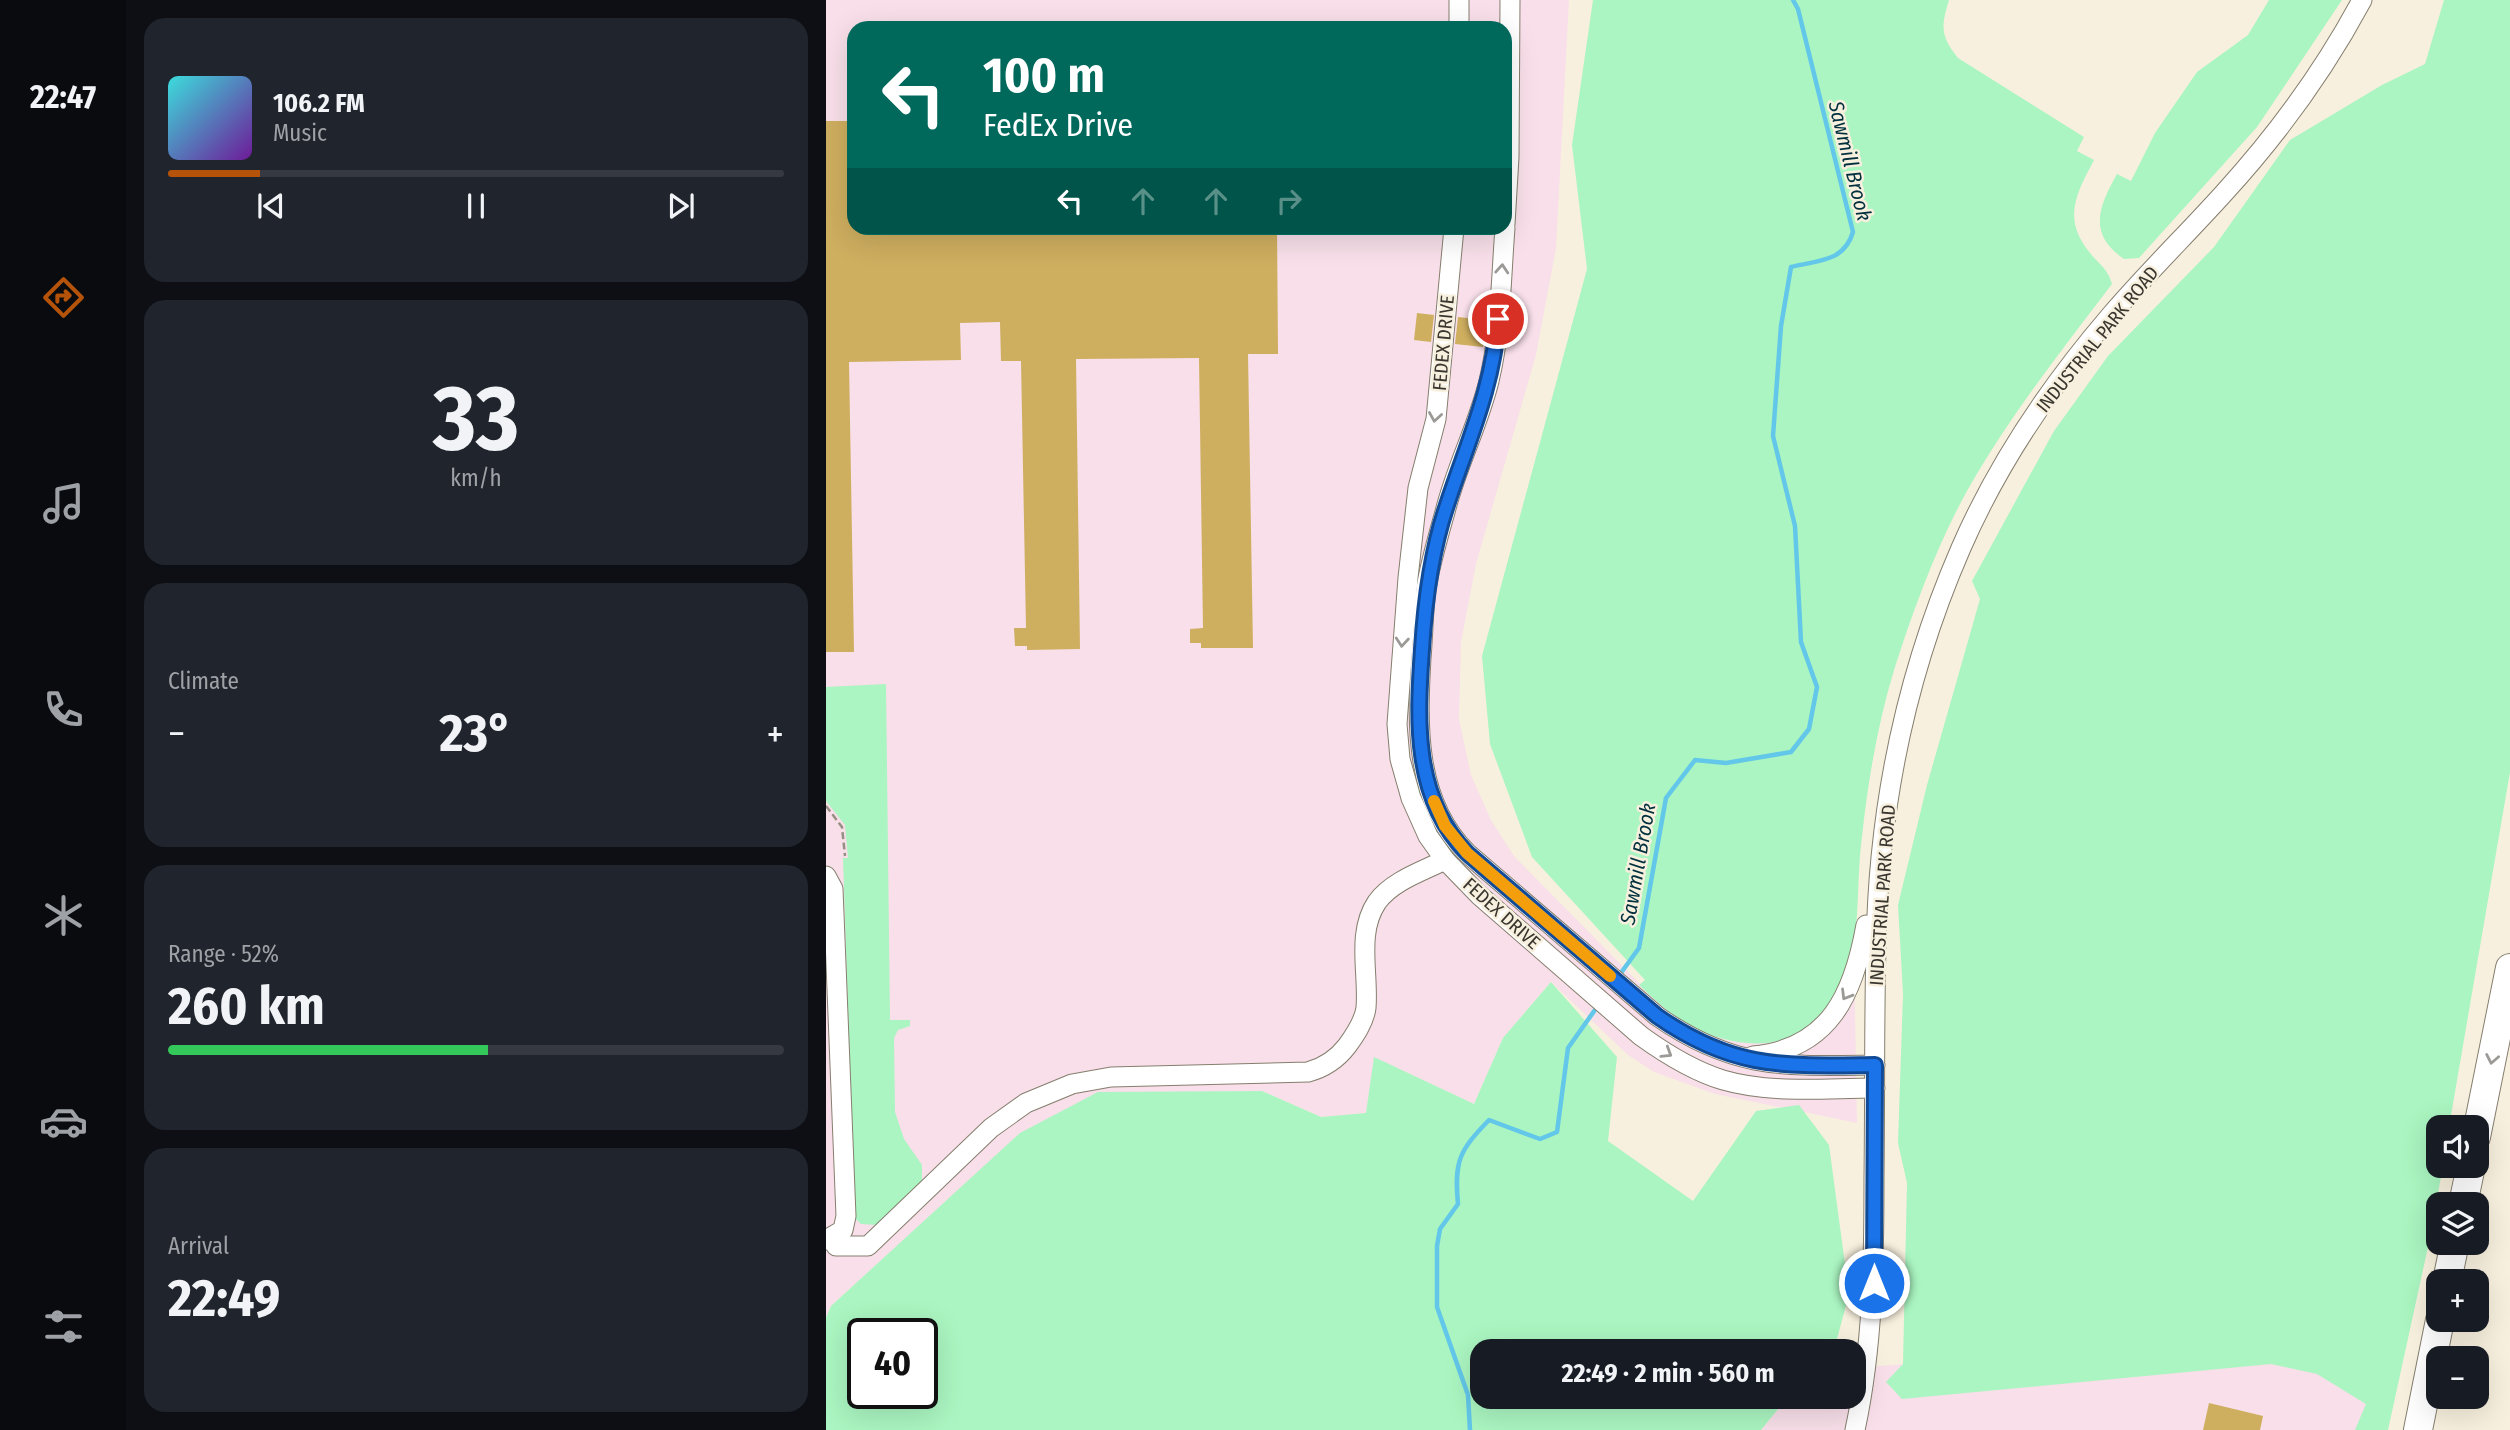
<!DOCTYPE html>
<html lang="en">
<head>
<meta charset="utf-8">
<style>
	:root { --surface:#171b24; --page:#20242c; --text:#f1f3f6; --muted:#9ea1a6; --line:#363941; --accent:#b45309 }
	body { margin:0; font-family:"Fira Sans Condensed",sans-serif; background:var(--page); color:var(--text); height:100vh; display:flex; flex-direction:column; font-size:26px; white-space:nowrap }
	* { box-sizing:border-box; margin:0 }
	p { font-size:23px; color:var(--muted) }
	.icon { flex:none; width:38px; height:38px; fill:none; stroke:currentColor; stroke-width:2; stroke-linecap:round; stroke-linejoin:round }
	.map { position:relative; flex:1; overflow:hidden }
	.panel { display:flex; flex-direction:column; gap:18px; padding:18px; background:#0d0f14; width:700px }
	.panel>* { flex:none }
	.top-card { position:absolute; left:21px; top:21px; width:665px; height:214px; border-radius:21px; box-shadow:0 7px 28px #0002; background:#00695c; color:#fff; overflow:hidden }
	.fabs { position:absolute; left:1600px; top:1115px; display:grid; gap:14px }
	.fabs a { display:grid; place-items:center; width:63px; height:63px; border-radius:14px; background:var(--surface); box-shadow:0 7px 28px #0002; font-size:35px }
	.speed { position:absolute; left:21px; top:1318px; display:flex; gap:14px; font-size:35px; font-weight:700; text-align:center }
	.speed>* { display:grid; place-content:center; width:91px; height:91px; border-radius:50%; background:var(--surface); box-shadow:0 7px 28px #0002; line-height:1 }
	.speed .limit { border:4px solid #111; border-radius:10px; background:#fff; color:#111 }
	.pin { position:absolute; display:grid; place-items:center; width:60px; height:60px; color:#fff; margin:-30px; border:4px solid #fff; border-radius:50%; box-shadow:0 2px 7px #0007 }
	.me { position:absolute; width:77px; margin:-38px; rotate:0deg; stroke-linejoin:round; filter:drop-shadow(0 0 5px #0008) }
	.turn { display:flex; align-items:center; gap:24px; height:147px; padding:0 21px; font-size:32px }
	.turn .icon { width:91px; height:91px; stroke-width:2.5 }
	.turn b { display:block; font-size:49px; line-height:60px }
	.lanes { display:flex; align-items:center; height:66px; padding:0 21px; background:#0003; justify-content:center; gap:35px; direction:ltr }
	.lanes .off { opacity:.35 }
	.big { font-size:52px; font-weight:700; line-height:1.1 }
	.panel .card { flex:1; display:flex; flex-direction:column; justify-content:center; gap:10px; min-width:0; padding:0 24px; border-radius:21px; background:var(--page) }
	.panel .dial { align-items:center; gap:0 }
	.dial b { font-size:91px; line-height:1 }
	.song { display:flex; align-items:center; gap:21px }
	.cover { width:84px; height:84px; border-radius:10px; background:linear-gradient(135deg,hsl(180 70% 55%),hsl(280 70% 35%)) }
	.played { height:7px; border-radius:4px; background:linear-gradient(90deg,var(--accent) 15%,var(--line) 15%) }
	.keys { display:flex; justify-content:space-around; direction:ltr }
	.heat { display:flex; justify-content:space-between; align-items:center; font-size:38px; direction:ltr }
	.charge { height:10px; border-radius:5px; background:linear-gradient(90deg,#34c759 52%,var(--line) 0) }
	.trip { position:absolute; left:644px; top:1339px; width:396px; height:70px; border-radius:21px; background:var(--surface); box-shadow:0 7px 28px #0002; font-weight:700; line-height:70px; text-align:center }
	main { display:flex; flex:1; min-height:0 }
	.tabs { display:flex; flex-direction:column; width:126px; justify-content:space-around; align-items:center; background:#090b0e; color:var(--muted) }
	.tabs .icon { width:49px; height:49px }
	.tabs .selected { color:var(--accent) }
	.tabs b { font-size:32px; color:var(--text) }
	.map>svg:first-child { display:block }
	.industrial { fill:#f8dfe9; fill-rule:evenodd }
	.green { fill:#aaf5c1; fill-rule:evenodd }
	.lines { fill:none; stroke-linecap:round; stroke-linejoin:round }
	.stream { stroke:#63c7e9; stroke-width:4.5 }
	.building { fill:#ceae5f }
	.minor-casing { stroke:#857e6e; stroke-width:21 }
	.highway-casing { stroke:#857e6e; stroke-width:30 }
	.path { stroke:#969084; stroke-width:2.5; stroke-dasharray:7 3.5; stroke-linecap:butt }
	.minor { stroke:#fff; stroke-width:19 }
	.highway { stroke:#fff; stroke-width:28 }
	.oneway { stroke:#9c9a97 }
	.route-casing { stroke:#114b97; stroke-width:18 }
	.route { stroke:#1a73e8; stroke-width:12 }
	.slow { stroke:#f59e0b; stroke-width:12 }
	.labels { text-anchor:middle; stroke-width:5; stroke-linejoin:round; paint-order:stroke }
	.street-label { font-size:19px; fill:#39362f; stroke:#f8f0de }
	.water-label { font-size:21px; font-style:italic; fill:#00303e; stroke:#f8f0de }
</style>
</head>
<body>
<main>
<nav class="tabs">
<b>22:47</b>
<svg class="icon selected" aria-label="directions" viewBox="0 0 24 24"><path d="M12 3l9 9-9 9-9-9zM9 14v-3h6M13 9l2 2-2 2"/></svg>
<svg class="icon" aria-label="music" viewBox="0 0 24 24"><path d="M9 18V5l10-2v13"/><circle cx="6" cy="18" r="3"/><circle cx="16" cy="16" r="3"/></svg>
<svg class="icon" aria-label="phone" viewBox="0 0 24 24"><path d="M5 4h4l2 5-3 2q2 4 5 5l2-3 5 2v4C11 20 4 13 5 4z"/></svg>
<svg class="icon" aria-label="climate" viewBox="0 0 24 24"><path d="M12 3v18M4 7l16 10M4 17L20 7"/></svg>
<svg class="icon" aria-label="car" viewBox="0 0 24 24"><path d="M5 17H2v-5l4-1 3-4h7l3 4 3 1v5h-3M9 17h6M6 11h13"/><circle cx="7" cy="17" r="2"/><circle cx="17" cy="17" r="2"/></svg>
<svg class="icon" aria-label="filters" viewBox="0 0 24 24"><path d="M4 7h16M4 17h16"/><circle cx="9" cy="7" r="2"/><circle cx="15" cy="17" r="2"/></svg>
</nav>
<section class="panel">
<div class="card">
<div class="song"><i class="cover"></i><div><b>106.2 FM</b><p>Music</p></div></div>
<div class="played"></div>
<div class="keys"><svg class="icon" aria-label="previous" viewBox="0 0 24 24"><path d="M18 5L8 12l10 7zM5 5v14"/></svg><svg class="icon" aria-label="pause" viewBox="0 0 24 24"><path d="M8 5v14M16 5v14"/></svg><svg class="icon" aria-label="next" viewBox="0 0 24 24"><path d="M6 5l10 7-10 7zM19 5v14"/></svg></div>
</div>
<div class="card dial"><b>33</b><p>km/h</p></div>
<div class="card"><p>Climate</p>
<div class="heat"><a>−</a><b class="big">23°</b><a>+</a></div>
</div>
<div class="card"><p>Range · 52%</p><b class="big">260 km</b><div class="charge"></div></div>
<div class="card"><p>Arrival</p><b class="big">22:49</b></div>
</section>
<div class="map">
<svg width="1684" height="1430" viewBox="0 0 1684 1430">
	<rect width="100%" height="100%" fill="#f8f0de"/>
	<g class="industrial">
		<path d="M0 0H743L730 248 710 355 650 564 635 642 633 719 645 775 665 820 688 856 838 1008 902 1041 945 1043 1028 953 1031 1123 889 1094 828 1072 802 1055 725 982 677 1038 648 1104 549 1058 540 1113 495 1117 436 1091 63 1253 5 1306 0 1318ZM28 28H679V228H28Z"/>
		<polygon points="1527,1330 1547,1430 935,1430 962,1397 1027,1396 1027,1368"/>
	</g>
	<g class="green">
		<path d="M767 0H1123C1115 26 1114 36 1132 58L1258 137 1251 151 1268 160C1250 194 1236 219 1264 253 1273 264 1282 269 1286 284 1235 351 1183 417 1141 491 1111 545 1088 608 1069 667 1052 722 1042 780 1036 837 1027 905 1042 963 993 1017 960 1054 906 1047 866 1027 846 1017 829 1000 813 985L819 980 706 857 664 744 656 656 761 269 746 145Z"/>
		<path d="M1443 0H1516L1431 127 1313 258 1298 259C1261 234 1273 206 1291 174L1305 181 1329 133 1371 72 1422 35Z"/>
		<polygon points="1618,0 1684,0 1684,772 1623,1127 1612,1127 1612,1166 1617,1166 1602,1247 1562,1430 1529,1430 1540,1404 1491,1374 1445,1364 1076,1399 1060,1382 1077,1364 1081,1183 1072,1143 1077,994 1072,905 1101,785 1154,599 1146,581 1228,431 1282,356 1388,247 1464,140 1556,85 1599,64"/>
		<polygon points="60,684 64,1020 84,1020 84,1026 72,1030 68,1038 69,1112 78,1139 96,1165 96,1182 52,1225 35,1224 29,1218 17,858 22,858 19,825 0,801 0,687"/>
		<path d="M725 982 791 1057 782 1141 867 1201 930 1111 973 1105 1003 1145 1023 1294 1011 1339 1000 1351H656V1396L962 1397 935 1430H0V1318L5 1306 194 1133 272 1092 436 1091 495 1117 540 1113 548 1057 648 1104 677 1038ZM37 1334H96V1393H37Z"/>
	</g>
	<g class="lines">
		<g class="stream">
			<path d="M792 977 813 948 840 798 869 760 900 763 965 752 983 729 991 687 975 642 969 526 947 436 955 326 965 267C993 260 1018 262 1027 232L972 9 967 0"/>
			<path d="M644 1430 642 1395 611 1307V1246L614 1229 632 1204C628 1161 633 1151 663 1120L714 1139 731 1132 742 1048 771 1007"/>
		</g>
	</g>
	<g class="building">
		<polygon points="0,121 28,121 28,228 451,228 452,354 422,354 427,648 375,648 375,643 364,643 364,629 377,628 373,358 250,359 254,649 201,650 201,646 189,646 188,628 200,628 195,361 175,361 174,322 134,323 135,360 23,362 28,652 0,652"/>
		<polygon points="591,313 608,315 605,342 588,340"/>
		<polygon points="632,317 660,320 657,347 629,344"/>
		<polygon points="1383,1403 1437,1416 1434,1430 1377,1430"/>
	</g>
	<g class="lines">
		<g class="minor-casing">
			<g id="minor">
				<polyline points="633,0 633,28"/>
				<polyline points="679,224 683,157 684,0"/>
				<path d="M628 228 610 419 592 488 582 578 571 724 574 759 585 798 602 836 619 860 653 895 815 1036C840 1054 867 1071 897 1080 945 1094 999 1088 1049 1088"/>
				<path d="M679 228C675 278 675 331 663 381 652 426 630 467 619 512 612 537 604 564 600 589 597 612 597 636 595 658 591 727 589 801 641 853L831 1016C908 1070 959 1066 1049 1065"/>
				<polyline points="0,876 7,889 20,1216 17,1230 0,1240"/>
				<path d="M927 1056C1004 1049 1028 993 1040 925"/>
				<path d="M10 1246H42L165 1128 200 1103 246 1084 285 1077 482 1072C497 1068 511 1059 521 1046 529 1035 538 1022 540 1008 543 973 530 933 551 902 566 881 597 871 619 860"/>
				<path d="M1029 1430C1047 1346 1048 1263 1048 1178 1049 1101 1048 1024 1050 948 1052 810 1080 674 1135 548 1172 463 1225 385 1285 315 1321 273 1361 234 1398 193 1451 135 1499 69 1536 0"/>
			</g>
		</g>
		<g class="highway-casing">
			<g id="highway">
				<polyline points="1650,1137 1684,968"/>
				<polyline points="1637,1204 1645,1166"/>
				<polyline points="1621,1281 1629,1242"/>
				<polyline points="1592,1430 1614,1320"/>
			</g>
		</g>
		<polyline class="path" points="0,806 16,827 19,856"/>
		<use href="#minor" class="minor"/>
		<use href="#highway" class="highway"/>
	</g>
	<defs><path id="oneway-chevron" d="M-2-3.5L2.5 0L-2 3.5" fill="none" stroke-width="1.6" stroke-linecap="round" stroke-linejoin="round" transform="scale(1.75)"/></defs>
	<g class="oneway">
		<use href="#oneway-chevron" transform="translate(676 269) rotate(-86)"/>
		<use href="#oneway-chevron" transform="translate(609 417) rotate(99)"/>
		<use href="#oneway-chevron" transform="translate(576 642) rotate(95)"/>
		<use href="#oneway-chevron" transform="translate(1020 995) rotate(121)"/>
		<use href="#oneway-chevron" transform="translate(841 1053) rotate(32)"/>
		<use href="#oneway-chevron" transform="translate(1666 1059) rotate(101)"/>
	</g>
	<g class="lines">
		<g class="route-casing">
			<path id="route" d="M672 319C667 389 641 443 620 508 605 553 599 601 596 649 591 720 587 798 641 853L831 1016C908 1070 959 1066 1049 1065L1048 1283"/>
		</g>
		<use href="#route" class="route"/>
		<polyline class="slow" points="608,801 619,826 641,853 784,976"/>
	</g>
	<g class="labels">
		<g class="street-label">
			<text transform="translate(1271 339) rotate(-51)" y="7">INDUSTRIAL PARK ROAD</text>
			<text transform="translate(617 343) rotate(-85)" y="7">FEDEX DRIVE</text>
			<text transform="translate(1056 895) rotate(-86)" y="7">INDUSTRIAL PARK ROAD</text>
			<text transform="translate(676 913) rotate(42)" y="7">FEDEX DRIVE</text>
		</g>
		<g class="water-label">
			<text transform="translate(1024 161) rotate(76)" y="7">Sawmill Brook</text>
			<text transform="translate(812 864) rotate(-80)" y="7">Sawmill Brook</text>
		</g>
	</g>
</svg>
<div class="fabs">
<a><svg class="icon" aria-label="sound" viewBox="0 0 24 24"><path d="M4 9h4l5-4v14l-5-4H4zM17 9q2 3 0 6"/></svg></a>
<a><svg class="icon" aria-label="layers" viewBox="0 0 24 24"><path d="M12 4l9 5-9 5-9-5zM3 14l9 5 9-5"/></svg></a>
<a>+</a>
<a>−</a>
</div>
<div class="speed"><div class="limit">40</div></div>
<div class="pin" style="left:672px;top:319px;background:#d93025"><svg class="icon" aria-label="arrive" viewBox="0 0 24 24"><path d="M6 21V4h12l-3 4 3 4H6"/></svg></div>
<svg class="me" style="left:1048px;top:1283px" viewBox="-20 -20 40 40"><circle r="17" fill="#1a73e8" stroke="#fff" stroke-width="3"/><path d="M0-11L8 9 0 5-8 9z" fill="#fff"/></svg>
<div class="trip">22:49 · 2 min · 560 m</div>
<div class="top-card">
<div class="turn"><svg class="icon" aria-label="left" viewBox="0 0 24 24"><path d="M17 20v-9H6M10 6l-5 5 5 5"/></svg><div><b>100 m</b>FedEx Drive</div></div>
<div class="lanes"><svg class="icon" aria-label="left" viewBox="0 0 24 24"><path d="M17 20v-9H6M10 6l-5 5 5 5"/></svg><svg class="icon off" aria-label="ahead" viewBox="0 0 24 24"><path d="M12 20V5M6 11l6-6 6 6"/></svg><svg class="icon off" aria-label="ahead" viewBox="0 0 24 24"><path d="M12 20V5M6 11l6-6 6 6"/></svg><svg class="icon off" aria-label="right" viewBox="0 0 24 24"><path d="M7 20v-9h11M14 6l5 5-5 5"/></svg></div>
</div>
</div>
</main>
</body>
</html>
